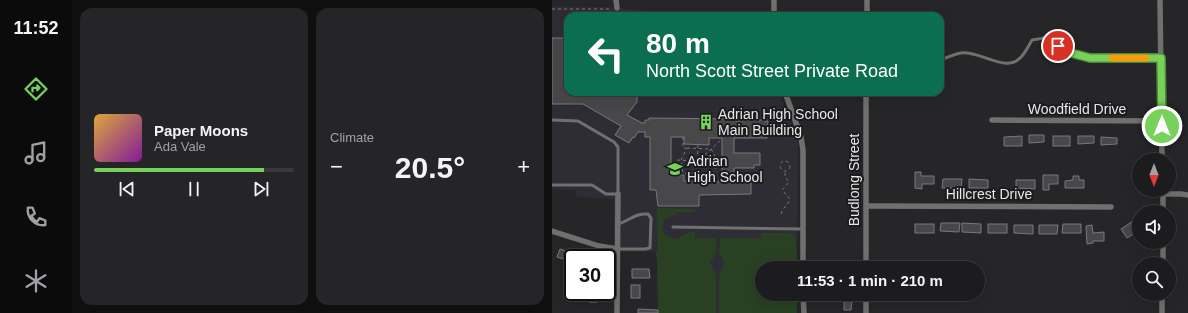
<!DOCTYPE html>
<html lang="en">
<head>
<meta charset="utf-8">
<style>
	:root { --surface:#1c1c1e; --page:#252527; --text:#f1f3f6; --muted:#a0a1a4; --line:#3a3a3c; --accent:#76d25a }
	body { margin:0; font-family:Helvetica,sans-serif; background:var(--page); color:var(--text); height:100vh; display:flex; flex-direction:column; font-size:15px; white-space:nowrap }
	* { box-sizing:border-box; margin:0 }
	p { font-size:13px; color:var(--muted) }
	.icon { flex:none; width:22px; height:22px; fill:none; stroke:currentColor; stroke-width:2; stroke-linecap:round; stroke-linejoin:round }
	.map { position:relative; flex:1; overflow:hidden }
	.side { display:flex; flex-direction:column; gap:8px; padding:8px; background:#0f0f10; width:480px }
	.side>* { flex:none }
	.top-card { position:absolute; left:12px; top:12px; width:380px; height:84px; border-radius:12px; box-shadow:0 4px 16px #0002,0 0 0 1px var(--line); background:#0b6e4f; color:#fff; overflow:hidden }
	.needle { width:26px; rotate:180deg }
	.tools { position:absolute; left:580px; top:153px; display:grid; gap:8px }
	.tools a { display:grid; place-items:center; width:44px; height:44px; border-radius:50%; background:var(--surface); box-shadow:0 4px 16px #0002,0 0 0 1px var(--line); font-size:20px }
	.speed { position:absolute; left:12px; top:249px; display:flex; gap:8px; font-size:20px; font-weight:700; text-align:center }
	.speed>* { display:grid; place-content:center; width:52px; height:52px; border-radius:50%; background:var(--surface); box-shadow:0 4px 16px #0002,0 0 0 1px var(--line); line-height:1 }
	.speed .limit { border:2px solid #111; border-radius:6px; background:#fff; color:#111 }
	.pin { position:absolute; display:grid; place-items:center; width:34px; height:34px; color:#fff; margin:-17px; border:2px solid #fff; border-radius:50%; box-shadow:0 1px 4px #0007 }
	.me { position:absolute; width:44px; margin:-22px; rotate:0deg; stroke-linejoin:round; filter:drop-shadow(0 0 3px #0008) }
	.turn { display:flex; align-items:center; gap:14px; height:84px; padding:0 16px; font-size:18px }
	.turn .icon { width:52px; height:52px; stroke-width:2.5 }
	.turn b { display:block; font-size:28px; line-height:34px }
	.big { font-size:30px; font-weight:700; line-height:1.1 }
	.side .card { flex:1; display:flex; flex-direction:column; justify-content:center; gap:6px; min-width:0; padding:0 14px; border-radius:12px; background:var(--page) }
	.song { display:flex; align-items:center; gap:12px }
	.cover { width:48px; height:48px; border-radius:6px; background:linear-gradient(135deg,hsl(40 70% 55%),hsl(290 70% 35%)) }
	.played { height:4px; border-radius:2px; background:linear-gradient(90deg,var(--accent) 85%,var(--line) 85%) }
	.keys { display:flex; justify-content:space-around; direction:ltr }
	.heat { display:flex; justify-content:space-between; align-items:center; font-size:22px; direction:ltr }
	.side .tiles { flex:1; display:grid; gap:8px; grid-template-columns:repeat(2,1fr) }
	.trip { position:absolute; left:203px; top:261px; width:230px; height:40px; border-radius:20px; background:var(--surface); box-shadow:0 4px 16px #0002,0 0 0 1px var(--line); font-weight:700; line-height:40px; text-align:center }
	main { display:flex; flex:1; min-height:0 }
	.menu { display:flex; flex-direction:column; width:72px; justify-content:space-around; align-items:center; background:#0b0b0c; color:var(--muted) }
	.menu .icon { width:28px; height:28px }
	.menu .on { color:var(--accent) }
	.menu b { font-size:18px; color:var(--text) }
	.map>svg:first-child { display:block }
	.built { fill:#2e2d35 }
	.green { fill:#294023 }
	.building { fill:#48484b; stroke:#79797c; fill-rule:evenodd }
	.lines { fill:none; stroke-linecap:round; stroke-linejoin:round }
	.path { stroke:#787879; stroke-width:1; stroke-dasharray:3 3; stroke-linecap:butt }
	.service { stroke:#6f706f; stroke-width:3 }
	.minor { stroke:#6f706f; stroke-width:5.5 }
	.route-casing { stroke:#4d883a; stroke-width:10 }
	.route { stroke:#76d25a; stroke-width:7 }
	.slow { stroke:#f59e0b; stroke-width:7 }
	.labels { text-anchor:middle; stroke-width:4; stroke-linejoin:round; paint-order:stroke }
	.street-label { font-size:14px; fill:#e7e7e8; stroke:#1c1c1e }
	.poi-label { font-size:14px; fill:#e7e7e8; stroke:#1c1c1e; text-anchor:start }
</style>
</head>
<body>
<main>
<nav class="menu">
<b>11:52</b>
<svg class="icon on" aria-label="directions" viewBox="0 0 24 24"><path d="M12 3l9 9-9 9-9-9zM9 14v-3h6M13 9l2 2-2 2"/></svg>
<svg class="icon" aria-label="music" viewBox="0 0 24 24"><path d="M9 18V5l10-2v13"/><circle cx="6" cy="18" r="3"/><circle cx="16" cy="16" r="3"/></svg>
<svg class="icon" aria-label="phone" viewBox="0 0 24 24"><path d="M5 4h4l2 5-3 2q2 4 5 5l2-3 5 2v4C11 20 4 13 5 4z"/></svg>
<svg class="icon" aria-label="climate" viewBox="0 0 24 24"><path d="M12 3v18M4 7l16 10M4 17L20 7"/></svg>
</nav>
<section class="side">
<div class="tiles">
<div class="card">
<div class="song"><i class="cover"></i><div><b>Paper Moons</b><p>Ada Vale</p></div></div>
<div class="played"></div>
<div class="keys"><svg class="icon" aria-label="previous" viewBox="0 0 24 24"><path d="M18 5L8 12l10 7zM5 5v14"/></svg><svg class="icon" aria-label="pause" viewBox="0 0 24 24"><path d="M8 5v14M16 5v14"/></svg><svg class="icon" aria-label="next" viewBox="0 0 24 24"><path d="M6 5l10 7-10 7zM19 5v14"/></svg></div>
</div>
<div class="card"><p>Climate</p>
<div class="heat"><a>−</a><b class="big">20.5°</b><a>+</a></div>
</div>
</div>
</section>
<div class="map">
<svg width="636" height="313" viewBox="0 0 636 313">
	<rect width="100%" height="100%" fill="#262628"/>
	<polygon class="built" points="0,6 57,7 150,16 16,16 16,92 227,92 246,142 245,268 210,268 210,294 245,294 245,313 106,313 105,257 104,252 70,252 62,239 62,199 25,197 23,190 0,189"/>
	<g class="green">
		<path d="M105 208 143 209V212H124V215C106 216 105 237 124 239L137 232H143V238H164V253L158 263 164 273V313H106L105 257H104V253L106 252Z"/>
		<polygon points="209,233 238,233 244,237 245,268 210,268 210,294 245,294 245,313 167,313 167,275 173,263 167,253 168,238 209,238"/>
	</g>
	<g class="building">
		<path d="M0 38H16V92H93H85V102L75 115 90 123H93V120H97V118L184 119V121H190L191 120H212V121H216L215 138H182V153H208V165H202V168H182V182H199V194L147 195V206H106L104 190H98V137H93V132H86L82 138 81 137 77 143 63 135 69 126 31 104H0ZM119 137H132V144L157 145V138H170V182L132 181V175H119Z"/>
		<polygon points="477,135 492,135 492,142 477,143"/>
		<polygon points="470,136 470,146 452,146 452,137"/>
		<rect x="501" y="136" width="17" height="10"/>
		<polygon points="526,136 542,136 542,143 526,144"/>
		<polygon points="549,137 565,138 565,144 549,145"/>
		<polygon points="363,172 369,172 369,176 382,176 382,184 370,184 370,189 363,188"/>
		<polygon points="491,175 506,175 506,184 497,184 497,190 491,190"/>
		<polygon points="521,176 527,176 527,180 532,180 532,188 513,188 513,181 521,180"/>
		<polygon points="391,179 410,179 409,188 390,188"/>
		<polygon points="417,179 436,180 436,188 417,188"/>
		<polygon points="464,180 483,180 483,189 464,188"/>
		<polygon points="584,219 587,223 587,226 584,228 586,231 575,238 569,229"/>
		<polygon points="389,223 408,223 407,232 388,231"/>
		<polygon points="410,223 429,224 429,233 410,232"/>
		<rect x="363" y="224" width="19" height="9"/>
		<rect x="436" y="224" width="19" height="9"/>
		<polygon points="511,224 529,224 529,233 510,233"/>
		<polygon points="462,225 481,225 481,234 462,233"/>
		<polygon points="487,225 506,225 505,234 487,234"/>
		<polygon points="540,225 541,233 552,232 552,241 541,241 541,243 535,244 534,226"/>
		<polygon points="8,249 21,253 18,261 5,257"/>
		<polygon points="80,269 97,269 98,278 80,278"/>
		<rect x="79" y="285" width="9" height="13"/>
		<polygon points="37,292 51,292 51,297 45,297 45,302 37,302"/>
		<polygon points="292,300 300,300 299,310 292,310"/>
		<polygon points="86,309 106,310 106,313 86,313"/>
	</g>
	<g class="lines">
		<g class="path">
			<polyline points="0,9 57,9"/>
			<polyline points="131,137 131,148 134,148"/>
			<path d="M135 148 159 149C166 159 165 169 159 179H142V174L131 173 129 160Z"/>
			<polyline points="125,160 146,161 170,139"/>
			<circle cx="233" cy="166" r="5"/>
			<polyline points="145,166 146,144"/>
			<polyline points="142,173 142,166 170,166"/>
			<polyline points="163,174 167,179 167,182"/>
			<path d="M229 214C231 207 237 204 238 199L230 190 237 182 233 177V171"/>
		</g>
		<g class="service">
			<path d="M388 60C395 58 402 54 409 53 428 50 455 75 470 56 474 51 477 45 480 40L492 38 519 53 538 58H609"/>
			<polyline points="190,92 216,92"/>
			<polyline points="0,120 26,121 62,142 66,147 66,194 54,194 40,185 0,185"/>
			<path d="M66 224C77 221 83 213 96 214L99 218 98 248 93 249H66"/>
			<polyline points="121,227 250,229"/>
		</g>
		<g class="minor">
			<polyline points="64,0 65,8"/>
			<polyline points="222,0 222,16"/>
			<polyline points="608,0 610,160"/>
			<polyline points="315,16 315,0"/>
			<polyline points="233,92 249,137 251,150 251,268"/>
			<polyline points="440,120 610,121"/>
			<polyline points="611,190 611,212"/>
			<polyline points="611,194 629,194 636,195"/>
			<polyline points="315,206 559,207"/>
			<polyline points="0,231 47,246 66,249"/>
			<polyline points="611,264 611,242"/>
			<polyline points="314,268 314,92"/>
			<polyline points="251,294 252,313"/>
			<polyline points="65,313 66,194"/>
			<polyline points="314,313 314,294"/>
			<polyline points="610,313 610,294"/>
		</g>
	</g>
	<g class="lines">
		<g class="route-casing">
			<polyline id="route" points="506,46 519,53 538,58 609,58 610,126"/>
		</g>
		<use href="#route" class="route"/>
		<polyline class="slow" points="560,58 594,58"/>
	</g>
	<defs>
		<g id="building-bare" transform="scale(1.2)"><path d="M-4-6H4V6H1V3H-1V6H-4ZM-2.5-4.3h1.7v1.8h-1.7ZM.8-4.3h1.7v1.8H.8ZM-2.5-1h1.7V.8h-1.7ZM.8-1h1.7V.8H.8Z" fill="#76d25a" stroke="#1c1c1e" stroke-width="2.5" paint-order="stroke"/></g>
		<g id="school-bare" transform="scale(1.2)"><path d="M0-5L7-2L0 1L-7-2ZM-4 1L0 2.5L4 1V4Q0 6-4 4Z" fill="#76d25a" stroke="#1c1c1e" stroke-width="2.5" paint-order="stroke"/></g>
	</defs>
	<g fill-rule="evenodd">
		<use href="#building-bare" x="154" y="122"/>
		<use href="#school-bare" x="123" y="169"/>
	</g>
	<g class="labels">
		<g class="street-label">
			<text x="525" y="114">Woodfield Drive</text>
			<text transform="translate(302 180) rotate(-90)" y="5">Budlong Street</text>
			<text x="437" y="199">Hillcrest Drive</text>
		</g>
		<g class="poi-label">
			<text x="166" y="119">Adrian High School<tspan x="166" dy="16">Main Building</tspan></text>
			<text x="135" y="166">Adrian<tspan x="135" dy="16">High School</tspan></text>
		</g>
	</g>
</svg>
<div class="tools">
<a><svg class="needle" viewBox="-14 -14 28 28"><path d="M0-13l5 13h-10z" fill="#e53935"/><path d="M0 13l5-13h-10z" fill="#a0a1a4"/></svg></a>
<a><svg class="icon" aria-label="sound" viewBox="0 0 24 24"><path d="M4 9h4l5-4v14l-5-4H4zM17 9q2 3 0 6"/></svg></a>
<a><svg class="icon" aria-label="search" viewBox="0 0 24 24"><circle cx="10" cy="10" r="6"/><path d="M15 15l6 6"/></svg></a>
</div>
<div class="speed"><div class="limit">30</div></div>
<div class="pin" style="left:506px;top:46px;background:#d93025"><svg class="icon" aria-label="arrive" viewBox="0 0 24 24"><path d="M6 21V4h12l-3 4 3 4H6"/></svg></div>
<svg class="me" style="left:610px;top:126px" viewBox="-20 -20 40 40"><circle r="17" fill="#76d25a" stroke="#fff" stroke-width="3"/><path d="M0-11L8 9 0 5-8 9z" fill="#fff"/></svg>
<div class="trip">11:53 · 1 min · 210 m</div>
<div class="top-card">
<div class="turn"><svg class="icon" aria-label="left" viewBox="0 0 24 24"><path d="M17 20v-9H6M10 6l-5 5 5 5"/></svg><div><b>80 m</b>North Scott Street Private Road</div></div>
</div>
</div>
</main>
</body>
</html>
